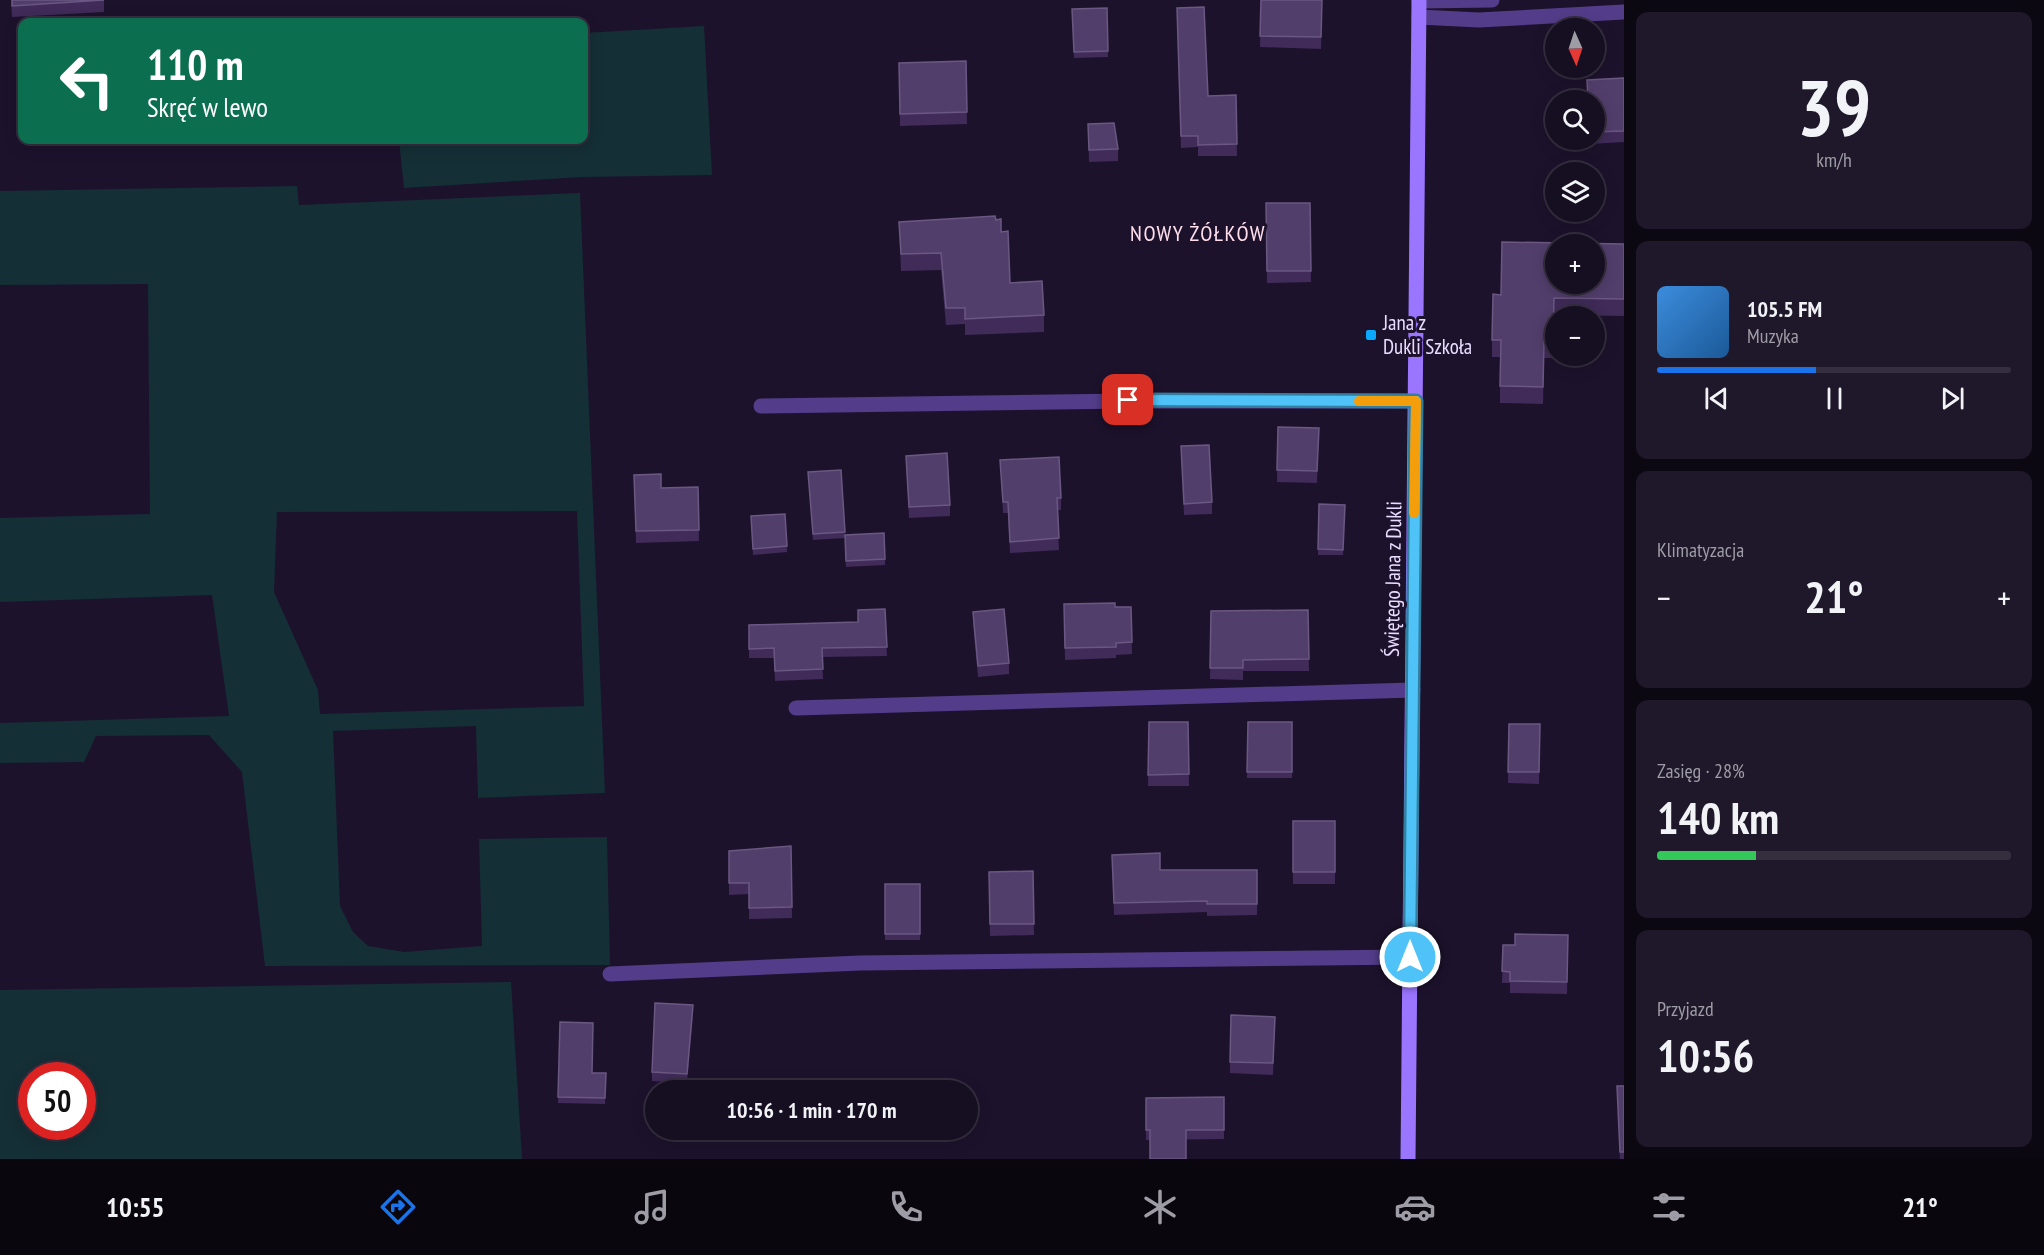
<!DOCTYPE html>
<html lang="pl">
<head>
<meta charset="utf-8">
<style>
	:root { --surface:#160e21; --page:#1f172a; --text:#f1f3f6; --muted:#9e9ca5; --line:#352e3f; --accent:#1a73e8 }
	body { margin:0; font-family:"PT Sans Narrow",sans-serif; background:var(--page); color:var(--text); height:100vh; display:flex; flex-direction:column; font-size:22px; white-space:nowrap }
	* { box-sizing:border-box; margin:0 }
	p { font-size:20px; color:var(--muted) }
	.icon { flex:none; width:33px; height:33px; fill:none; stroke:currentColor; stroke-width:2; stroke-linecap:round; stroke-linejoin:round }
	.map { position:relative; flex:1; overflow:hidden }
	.details { display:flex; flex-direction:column; gap:12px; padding:12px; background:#0c0812; width:420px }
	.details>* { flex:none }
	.top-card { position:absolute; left:18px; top:18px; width:570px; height:126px; border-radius:12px; box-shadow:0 3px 15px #0003,0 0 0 2px var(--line); background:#0b6e4f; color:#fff; overflow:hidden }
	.needle { width:39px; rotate:177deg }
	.controls { position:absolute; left:1545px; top:18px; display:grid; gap:12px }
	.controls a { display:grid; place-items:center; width:60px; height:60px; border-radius:50%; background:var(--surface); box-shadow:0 3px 15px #0003,0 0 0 2px var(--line); font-size:30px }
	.speed { position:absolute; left:18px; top:1062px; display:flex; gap:12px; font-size:30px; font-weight:700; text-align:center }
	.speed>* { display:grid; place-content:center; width:78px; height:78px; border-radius:50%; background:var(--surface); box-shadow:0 3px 15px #0003,0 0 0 2px var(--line); line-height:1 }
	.speed .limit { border:9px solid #d22; background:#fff; color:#111 }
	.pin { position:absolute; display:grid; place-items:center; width:51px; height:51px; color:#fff; margin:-26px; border-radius:12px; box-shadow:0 3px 9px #0006 }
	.me { position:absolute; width:66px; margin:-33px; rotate:0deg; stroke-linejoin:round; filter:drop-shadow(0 0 4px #0008) }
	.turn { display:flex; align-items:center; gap:21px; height:126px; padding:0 30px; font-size:27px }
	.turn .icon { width:78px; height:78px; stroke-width:2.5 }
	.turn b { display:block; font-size:42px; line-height:51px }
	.big { font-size:45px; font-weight:800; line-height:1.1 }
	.details .widget { flex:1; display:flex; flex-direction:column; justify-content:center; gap:9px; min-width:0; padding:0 21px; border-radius:12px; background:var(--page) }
	.details .dial { align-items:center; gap:0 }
	.dial b { font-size:78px; line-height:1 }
	.song { display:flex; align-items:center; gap:18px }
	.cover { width:72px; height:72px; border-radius:9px; background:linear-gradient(135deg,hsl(210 70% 55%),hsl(210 70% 35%)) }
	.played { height:6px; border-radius:3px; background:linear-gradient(90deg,var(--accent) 45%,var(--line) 45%) }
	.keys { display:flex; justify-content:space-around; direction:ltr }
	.heat { display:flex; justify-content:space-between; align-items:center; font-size:33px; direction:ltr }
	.charge { height:9px; border-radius:4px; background:linear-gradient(90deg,#34c759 28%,var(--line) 0) }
	.trip { position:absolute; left:645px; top:1080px; width:333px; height:60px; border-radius:30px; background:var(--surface); box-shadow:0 3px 15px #0003,0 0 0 2px var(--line); font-weight:800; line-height:60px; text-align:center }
	.tab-bar { display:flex; height:96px; justify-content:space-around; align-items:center; background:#09060d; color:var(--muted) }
	.tab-bar .icon { width:42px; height:42px }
	.tab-bar .selected { color:var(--accent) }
	.tab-bar b { font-size:27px; color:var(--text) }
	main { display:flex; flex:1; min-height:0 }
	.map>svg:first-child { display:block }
	.green { fill:#152f36; fill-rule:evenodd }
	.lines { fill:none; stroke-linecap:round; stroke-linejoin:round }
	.service { stroke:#533d8a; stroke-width:15 }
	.secondary { stroke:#9a75fe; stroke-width:15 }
	.wall { fill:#402b59 }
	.shaded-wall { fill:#2a1940 }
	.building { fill:#523e6b; stroke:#6a5782; stroke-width:1.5; fill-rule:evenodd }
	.route-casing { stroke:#337fa1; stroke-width:15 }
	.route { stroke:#4fc3f7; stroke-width:10 }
	.slow { stroke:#f59e0b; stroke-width:10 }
	.poi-dot { fill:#0ba9fd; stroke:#1d122c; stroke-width:2 }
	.labels { text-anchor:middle; stroke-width:6; stroke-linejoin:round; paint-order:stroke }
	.poi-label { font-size:21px; fill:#e9ddff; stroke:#1d122c; text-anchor:start }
	.street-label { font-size:21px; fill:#e9ddff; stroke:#1d122c }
	.neighbourhood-label { font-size:22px; letter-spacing:1.5px; fill:#ffdfeb; stroke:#1d122c }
</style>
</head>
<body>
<main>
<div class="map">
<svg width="1624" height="1159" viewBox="0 0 1624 1159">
	<rect width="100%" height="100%" fill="#1d122c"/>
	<g class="green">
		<polygon points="704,26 712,175 582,177 404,188 399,140 584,140 584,33"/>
		<path d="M297 186 299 205 580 193 605 793 478 798 476 726 333 731 340 906 353 932 368 946 404 952 482 946 479 839 607 837 610 965 265 966 242 772 209 735 96 736 84 762 0 763V723L229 716 212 595 0 602V518L150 514 148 284 0 285V191ZM577 511 584 706 320 714 318 690 274 592 277 512Z"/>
		<path d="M511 982 522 1159H0V990ZM32 1076H82V1126H32Z"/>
	</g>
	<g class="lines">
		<g class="service">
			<polyline points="1419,1 1492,0"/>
			<polyline points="1419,17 1479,20 1624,12"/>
			<polyline points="761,406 1128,401 1415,401"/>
			<polyline points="796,708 1413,690"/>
			<polyline points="610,974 860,963 1410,957"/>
		</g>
		<polyline class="secondary" points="1408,1159 1419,0"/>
	</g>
	<g class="wall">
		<polygon points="11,0 104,0 104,12 12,17"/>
		<polygon points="1261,0 1322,0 1321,49 1260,47"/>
		<polygon points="1107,8 1108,57 1074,58 1072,9"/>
		<polygon points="1177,20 1208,96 1236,95 1237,156 1198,156 1198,147 1181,148"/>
		<polygon points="966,61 967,124 900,126 899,63"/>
		<polygon points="1624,78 1624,142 1590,144 1590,140 1594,140 1594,100 1587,100 1587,80"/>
		<polygon points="1088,124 1118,149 1118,161 1089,162"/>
		<polygon points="1266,203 1310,203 1311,282 1267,283"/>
		<polygon points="899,222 1001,232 1010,283 1044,315 1044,332 965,335 965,324 946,325 941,270 901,271"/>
		<polygon points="1624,244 1624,316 1554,315 1553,358 1544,358 1543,404 1500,403 1500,357 1492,357 1492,340 1501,295"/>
		<polygon points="1278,427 1319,428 1317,483 1277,482"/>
		<polygon points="1181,446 1212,502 1212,514 1184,515"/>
		<polygon points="906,456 950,505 950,516 909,518"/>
		<polygon points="1000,460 1061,498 1061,510 1057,510 1059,550 1010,553 1008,513 1003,513"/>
		<polygon points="841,470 845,535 885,559 885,565 846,567 845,538 813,540 808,472"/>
		<polygon points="634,475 661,488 698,487 699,541 636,543"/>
		<polygon points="1345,505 1343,555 1318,555 1318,549"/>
		<polygon points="751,522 787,546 787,552 753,555"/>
		<polygon points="1064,604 1131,607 1132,654 1116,655 1116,658 1065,660"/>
		<polygon points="885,609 887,656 822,657 823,679 775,681 774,658 749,658 749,625 858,622"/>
		<polygon points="1308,610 1309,671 1243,671 1243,680 1210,679 1211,611"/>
		<polygon points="973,612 1009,663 1009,674 978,677 973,623"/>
		<polygon points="1149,722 1188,722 1189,786 1148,786"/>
		<polygon points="1248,722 1292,722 1292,778 1247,778"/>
		<polygon points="1509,724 1540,724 1539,784 1508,783"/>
		<rect x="1293" y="821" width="42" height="63"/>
		<polygon points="791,846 792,918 749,919 749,894 729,895 729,851"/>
		<polygon points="1112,855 1160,870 1257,870 1257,915 1207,916 1207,912 1114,915"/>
		<polygon points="1033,871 1034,935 990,936 989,872"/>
		<rect x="885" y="884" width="35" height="56"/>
		<polygon points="1568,935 1567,994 1510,993 1510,983 1502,983 1503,945 1515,945"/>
		<polygon points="693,1015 687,1083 652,1081 652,1072"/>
		<polygon points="1275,1017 1273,1075 1230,1073 1230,1062"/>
		<polygon points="560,1022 592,1073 606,1073 605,1104 558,1103"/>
		<polygon points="1617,1086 1624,1086 1624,1159 1620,1159"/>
		<polygon points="1224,1097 1224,1139 1146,1140 1146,1098"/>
	</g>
	<polygon class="shaded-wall" points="693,1005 693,1015 687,1083 687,1074"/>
	<g class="building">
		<polygon points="12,0 104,0 12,6"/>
		<polygon points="1261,0 1322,0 1321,37 1260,36"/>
		<polygon points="1204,7 1208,96 1236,95 1237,144 1198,145 1198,136 1181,136 1177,8"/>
		<polygon points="1107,8 1108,51 1074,52 1072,9"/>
		<polygon points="966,61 967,112 900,114 899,63"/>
		<polygon points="1624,78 1624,131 1594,132 1594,100 1588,100 1587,80"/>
		<polygon points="1114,123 1118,149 1089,150 1088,124"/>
		<polygon points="1266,203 1310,203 1311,271 1267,271"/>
		<polygon points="995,216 996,220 1001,219 1001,232 1008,231 1010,283 1042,281 1044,315 965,319 965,308 946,308 941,253 901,254 899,222"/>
		<path d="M1502 242 1624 244V299L1554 298 1553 341H1544L1543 387 1500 386 1501 340H1492L1493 294 1501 295ZM1556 244H1594V284H1556Z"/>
		<polygon points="1278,427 1319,428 1317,471 1277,470"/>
		<polygon points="1209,445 1212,502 1184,504 1181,446"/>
		<polygon points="947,453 950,505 909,507 906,456"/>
		<polygon points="1059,457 1061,498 1057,498 1059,538 1010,542 1008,502 1003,502 1000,460"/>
		<polygon points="841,470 845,532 813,534 808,472"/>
		<polygon points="661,474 661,488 698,487 699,530 636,531 634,475"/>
		<polygon points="1319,504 1345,505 1343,550 1318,549"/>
		<polygon points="785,514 787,546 753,549 751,516"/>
		<polygon points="884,533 885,559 846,561 845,535"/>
		<polygon points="1115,603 1115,607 1131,607 1132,642 1116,643 1116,647 1065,648 1064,604"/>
		<polygon points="885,609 887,647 822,648 823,669 775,671 774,648 749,649 749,625 858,622 858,610"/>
		<polygon points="1004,609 1009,663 978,666 973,612"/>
		<polygon points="1308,610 1309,659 1243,660 1243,668 1210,668 1211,611"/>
		<polygon points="1149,722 1188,722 1189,774 1148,775"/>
		<polygon points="1248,722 1292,722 1292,772 1247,772"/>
		<polygon points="1509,724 1540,724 1539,772 1508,772"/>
		<rect x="1293" y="821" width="42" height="51"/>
		<polygon points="791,846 792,907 749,908 749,883 729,883 729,851"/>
		<polygon points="1160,853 1160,870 1257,870 1257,904 1207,904 1207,901 1114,903 1112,855"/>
		<polygon points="1033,871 1034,924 990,924 989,872"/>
		<rect x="885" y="884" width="35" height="50"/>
		<polygon points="1515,934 1568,935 1567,982 1510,981 1510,972 1502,971 1503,945 1515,945"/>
		<polygon points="655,1003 693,1005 687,1074 652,1072"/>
		<polygon points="1231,1015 1275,1017 1273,1063 1230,1062"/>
		<polygon points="560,1022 593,1023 592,1073 606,1073 605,1098 558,1097"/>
		<polygon points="1617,1086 1624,1086 1624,1152 1620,1152"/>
		<polygon points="1224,1097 1224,1130 1186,1130 1186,1159 1150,1159 1150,1130 1146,1130 1146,1098"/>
	</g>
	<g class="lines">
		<g class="route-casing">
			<polyline id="route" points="1128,400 1416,401 1410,957"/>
		</g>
		<use href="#route" class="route"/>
		<polyline class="slow" points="1359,401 1416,401 1414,513"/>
	</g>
	<rect class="poi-dot" x="1365" y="329" width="12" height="12" rx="3"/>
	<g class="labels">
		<g class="poi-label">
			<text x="1383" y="330">Jana z<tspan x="1383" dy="24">Dukli Szkoła</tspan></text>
		</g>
		<g class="street-label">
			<text transform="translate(1393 579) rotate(-89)" y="7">Świętego Jana z Dukli</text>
		</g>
		<g class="neighbourhood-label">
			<text x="1198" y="241">NOWY ŻÓŁKÓW</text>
		</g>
	</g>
</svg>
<div class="controls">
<a><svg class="needle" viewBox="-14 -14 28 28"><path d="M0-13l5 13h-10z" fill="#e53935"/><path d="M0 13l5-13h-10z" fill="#9e9ca5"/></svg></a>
<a><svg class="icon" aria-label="search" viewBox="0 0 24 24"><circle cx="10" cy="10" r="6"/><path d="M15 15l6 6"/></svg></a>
<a><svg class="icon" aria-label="layers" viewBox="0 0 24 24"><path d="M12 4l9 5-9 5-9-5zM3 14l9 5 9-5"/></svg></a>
<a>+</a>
<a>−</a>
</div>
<div class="speed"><div class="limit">50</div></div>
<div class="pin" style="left:1128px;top:400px;background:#d93025"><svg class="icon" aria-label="arrive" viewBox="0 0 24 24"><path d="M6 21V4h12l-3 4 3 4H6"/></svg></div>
<svg class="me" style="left:1410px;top:957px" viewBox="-20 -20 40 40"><circle r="17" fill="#4fc3f7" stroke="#fff" stroke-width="3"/><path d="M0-11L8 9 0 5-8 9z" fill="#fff"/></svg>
<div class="trip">10:56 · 1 min · 170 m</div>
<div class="top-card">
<div class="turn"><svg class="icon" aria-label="left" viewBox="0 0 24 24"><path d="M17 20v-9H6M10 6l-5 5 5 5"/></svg><div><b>110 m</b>Skręć w lewo</div></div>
</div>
</div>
<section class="details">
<div class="widget dial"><b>39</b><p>km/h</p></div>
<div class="widget">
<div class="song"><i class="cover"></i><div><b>105.5 FM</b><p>Muzyka</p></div></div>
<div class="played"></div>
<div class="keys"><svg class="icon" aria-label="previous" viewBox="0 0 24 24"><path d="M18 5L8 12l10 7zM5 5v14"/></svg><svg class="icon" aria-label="pause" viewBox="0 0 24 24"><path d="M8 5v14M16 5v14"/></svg><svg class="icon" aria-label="next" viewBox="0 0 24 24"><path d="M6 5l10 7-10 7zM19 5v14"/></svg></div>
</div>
<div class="widget"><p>Klimatyzacja</p>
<div class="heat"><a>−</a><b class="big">21°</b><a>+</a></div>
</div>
<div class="widget"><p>Zasięg · 28%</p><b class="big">140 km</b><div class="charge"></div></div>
<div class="widget"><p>Przyjazd</p><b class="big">10:56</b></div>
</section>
</main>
<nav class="tab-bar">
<b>10:55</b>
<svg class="icon selected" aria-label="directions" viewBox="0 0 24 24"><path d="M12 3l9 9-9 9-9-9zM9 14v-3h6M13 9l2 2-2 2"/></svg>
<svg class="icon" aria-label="music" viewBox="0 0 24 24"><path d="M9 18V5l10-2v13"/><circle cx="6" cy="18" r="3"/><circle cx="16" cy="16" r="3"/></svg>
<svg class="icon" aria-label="phone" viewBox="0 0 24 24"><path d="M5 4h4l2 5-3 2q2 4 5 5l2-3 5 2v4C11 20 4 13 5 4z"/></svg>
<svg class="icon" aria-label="climate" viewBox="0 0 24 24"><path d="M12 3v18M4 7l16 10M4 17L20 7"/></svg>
<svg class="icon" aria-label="car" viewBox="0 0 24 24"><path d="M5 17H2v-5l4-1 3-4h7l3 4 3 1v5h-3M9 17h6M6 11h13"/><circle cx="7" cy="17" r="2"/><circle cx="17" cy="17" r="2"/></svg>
<svg class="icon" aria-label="filters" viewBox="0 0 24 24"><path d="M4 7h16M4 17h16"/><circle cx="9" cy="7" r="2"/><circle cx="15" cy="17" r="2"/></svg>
<b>21°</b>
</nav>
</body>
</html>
